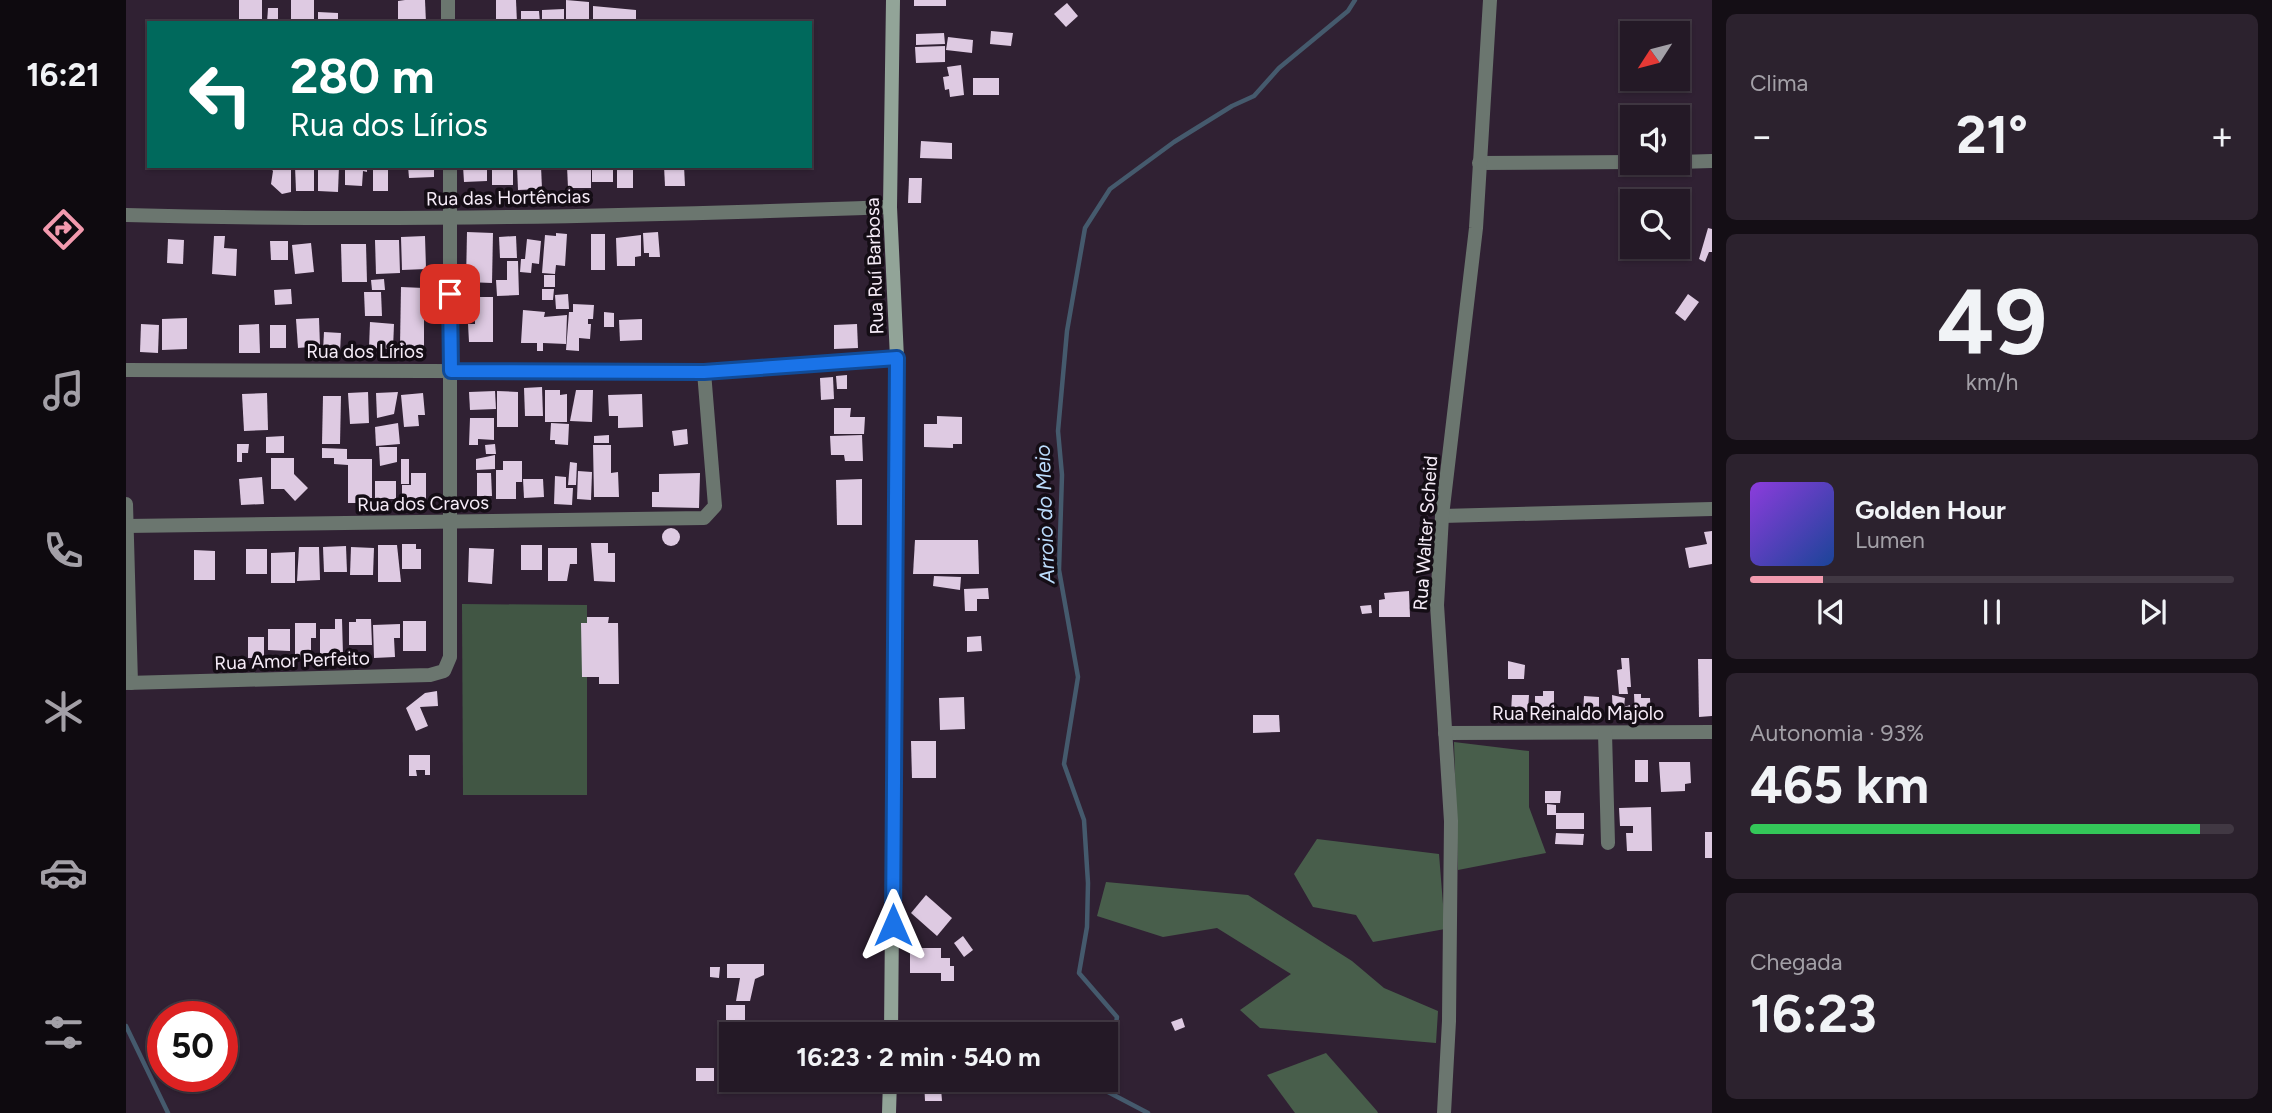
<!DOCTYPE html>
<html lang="pt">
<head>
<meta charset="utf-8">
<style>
	:root { --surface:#241926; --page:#2c222e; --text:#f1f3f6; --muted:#a3a0a7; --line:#413843; --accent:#f29aae }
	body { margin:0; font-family:Figtree,sans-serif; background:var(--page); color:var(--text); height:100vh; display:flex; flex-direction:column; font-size:26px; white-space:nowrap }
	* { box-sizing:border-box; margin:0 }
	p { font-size:23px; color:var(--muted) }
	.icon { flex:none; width:38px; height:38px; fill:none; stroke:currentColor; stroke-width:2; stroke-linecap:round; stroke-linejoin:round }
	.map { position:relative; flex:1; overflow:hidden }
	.drawer { display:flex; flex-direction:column; gap:14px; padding:14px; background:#140e15; width:560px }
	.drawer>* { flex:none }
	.banner { position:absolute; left:21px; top:21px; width:665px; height:147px; border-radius:0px; box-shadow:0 2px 5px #0004,0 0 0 2px var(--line); background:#00695c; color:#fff; overflow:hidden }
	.needle { width:46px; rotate:234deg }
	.tools { position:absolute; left:1494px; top:21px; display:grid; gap:14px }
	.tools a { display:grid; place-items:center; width:70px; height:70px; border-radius:0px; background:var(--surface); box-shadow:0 2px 5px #0004,0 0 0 2px var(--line); font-size:35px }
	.speed { position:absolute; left:21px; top:1001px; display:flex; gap:14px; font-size:35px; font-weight:700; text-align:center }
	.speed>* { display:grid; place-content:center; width:91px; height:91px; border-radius:50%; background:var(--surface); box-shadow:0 2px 5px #0004,0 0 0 2px var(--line); line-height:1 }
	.speed .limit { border:10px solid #d22; background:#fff; color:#111 }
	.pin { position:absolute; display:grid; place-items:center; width:60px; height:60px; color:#fff; margin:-30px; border-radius:14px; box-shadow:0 4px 10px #0006 }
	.me { position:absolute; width:77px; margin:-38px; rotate:0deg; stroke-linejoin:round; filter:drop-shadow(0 0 5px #0008) }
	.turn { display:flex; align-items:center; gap:24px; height:147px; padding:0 28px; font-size:32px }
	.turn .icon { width:91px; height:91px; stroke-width:2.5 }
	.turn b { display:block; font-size:49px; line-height:60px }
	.big { font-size:52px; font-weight:700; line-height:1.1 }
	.drawer .card { flex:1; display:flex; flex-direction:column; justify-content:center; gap:10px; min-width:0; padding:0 24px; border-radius:10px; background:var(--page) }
	.drawer .dial { align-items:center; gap:0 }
	.dial b { font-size:91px; line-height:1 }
	.song { display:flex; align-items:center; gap:21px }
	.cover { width:84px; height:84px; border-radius:10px; background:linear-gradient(135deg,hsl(270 70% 55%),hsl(220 70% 35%)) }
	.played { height:7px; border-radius:4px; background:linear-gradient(90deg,var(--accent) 15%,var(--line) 15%) }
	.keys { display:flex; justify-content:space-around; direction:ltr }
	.heat { display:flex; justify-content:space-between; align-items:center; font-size:38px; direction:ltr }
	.charge { height:10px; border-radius:5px; background:linear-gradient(90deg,#34c759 93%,var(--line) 0) }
	.trip { position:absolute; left:593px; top:1022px; width:399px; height:70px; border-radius:0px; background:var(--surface); box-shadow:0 2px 5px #0004,0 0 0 2px var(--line); font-weight:700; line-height:70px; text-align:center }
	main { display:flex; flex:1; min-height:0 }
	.menu { display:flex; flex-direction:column; width:126px; justify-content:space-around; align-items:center; background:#0e0a0f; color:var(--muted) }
	.menu .icon { width:49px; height:49px }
	.menu .on { color:var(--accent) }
	.menu b { font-size:32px; color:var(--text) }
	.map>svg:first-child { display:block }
	.green { fill:#415644 }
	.forest { fill:#485e4b }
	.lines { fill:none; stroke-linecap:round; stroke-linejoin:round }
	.stream { stroke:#455a6d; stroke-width:4.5 }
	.building { fill:#decae2 }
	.street { stroke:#6b766f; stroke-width:14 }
	.secondary { stroke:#92a498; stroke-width:14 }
	.route-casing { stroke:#114b97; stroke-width:18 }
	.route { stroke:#1a73e8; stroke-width:12 }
	.labels { text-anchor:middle; stroke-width:7; stroke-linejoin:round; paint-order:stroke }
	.street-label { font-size:19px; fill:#f6ecf8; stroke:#140d15 }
	.water-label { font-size:21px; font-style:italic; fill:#bcddfd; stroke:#140d15 }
</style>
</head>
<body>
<main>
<nav class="menu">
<b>16:21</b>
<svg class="icon on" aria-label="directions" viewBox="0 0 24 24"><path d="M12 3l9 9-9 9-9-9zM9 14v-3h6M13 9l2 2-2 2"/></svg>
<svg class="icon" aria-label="music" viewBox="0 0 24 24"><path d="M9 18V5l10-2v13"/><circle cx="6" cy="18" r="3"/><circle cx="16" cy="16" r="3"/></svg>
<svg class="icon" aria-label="phone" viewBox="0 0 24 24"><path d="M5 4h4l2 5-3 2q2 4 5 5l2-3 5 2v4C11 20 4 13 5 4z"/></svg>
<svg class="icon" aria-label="climate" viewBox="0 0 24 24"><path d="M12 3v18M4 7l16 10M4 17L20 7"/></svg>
<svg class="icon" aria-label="car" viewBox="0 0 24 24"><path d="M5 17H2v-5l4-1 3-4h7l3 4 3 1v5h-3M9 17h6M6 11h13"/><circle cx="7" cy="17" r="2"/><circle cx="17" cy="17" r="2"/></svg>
<svg class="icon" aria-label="filters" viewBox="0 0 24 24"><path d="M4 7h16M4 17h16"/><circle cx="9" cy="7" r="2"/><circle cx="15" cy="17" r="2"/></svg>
</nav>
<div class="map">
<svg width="1586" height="1113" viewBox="0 0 1586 1113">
	<rect width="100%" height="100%" fill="#302133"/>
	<polygon class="green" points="336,604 461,605 461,795 337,795"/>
	<g class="forest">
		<polygon points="1328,742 1403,751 1403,807 1420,853 1332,870"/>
		<polygon points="1191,839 1313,854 1319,929 1247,942 1230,915 1187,907 1168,874"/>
		<polygon points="980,882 1122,895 1226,961 1258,988 1312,1011 1310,1043 1134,1028 1114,1010 1165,974 1091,928 1037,937 971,916"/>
		<polygon points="1200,1053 1251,1111 1252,1113 1169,1113 1141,1075"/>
	</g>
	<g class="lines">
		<g class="stream">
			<polyline points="0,1026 42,1113"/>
			<polyline points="1022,1113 982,1092 981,1081 991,1017 953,973 961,927 962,883 958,820 938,764 952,677 933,570 936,475 932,431 941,331 959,228 984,189 1048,142 1106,106 1128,96 1153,68 1222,11 1229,0"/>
		</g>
	</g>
	<g class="building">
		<rect x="113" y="0" width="23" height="23"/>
		<rect x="165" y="0" width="23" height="23"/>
		<polygon points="279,0 299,0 300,23 272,23 272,1"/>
		<polygon points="370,0 390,0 391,23 370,23"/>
		<polygon points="440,0 463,2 463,23 440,23"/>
		<rect x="788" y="0" width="32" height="6"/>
		<polygon points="941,3 952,16 940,27 928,14"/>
		<polygon points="467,6 510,10 510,23 467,23"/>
		<polygon points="142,8 152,8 152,23 141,23"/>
		<polygon points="438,9 438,23 416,23 416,10"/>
		<polygon points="395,11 413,11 414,23 395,23"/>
		<polygon points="192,12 212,13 212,23 192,23"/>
		<polygon points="865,31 887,33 885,46 864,44"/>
		<polygon points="818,33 819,44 790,45 790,34"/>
		<polygon points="822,37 847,40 846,53 820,50"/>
		<polygon points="819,46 819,62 790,63 789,47"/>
		<polygon points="835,65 838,95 824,97 823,89 819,90 817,77 823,76 821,67"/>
		<rect x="847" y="78" width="26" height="17"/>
		<polygon points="795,141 826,143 826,159 794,158"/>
		<polygon points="143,166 165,166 165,192 156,194 145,184 147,171"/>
		<polygon points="169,166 188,166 188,191 170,191"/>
		<polygon points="192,166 213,166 212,192 192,191"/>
		<polygon points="219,166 241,166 241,172 237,171 236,186 219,185"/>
		<rect x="247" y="166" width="15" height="25"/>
		<polygon points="282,166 308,166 308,177 283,178"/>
		<polygon points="337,166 361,166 361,181 338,182"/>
		<rect x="366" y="166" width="21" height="19"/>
		<polygon points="391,166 415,166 416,189 392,190"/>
		<polygon points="441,166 465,166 465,188 442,188"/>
		<rect x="466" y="166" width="21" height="16"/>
		<polygon points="538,166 558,166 559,186 539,186"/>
		<rect x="491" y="167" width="16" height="21"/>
		<polygon points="783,178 796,178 795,203 782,203"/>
		<polygon points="1582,228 1586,229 1586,252 1583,252 1579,262 1573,259"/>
		<polygon points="341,232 367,233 366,283 340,282"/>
		<polygon points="532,232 534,257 523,257 523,253 518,253 517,233"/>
		<polygon points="430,233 441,234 439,266 430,265 429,274 416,273 419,235 430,236"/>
		<rect x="465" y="234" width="14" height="36"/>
		<polygon points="515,235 515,256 509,257 509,266 491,266 490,238"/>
		<polygon points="88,236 99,236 98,248 111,249 110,276 86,274"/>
		<polygon points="299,236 300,269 276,270 275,237"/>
		<polygon points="390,236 391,258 374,258 373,237"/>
		<polygon points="42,239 58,240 57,264 41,263"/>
		<polygon points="401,239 415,241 413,264 406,263 405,273 394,272 395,259 399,259"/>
		<polygon points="249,240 273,240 274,273 250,274"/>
		<polygon points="144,241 162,241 162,260 145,260"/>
		<polygon points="185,243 188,272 169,274 166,245"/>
		<polygon points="215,244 240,244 241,282 216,282"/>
		<polygon points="381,261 392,261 393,295 371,296 370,280 381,280"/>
		<rect x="418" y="275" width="11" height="12"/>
		<polygon points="258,279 259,290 246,290 245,280"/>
		<polygon points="275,287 298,288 298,347 274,346"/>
		<polygon points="165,289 166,304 149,305 148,290"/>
		<polygon points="416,289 428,289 427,300 416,300"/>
		<polygon points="238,292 255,292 256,316 239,316"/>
		<polygon points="442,294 443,309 430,309 429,295"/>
		<polygon points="1562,294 1573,302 1559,321 1549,313"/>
		<polygon points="342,297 367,297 367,342 343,342 342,324 349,324 349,317 342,316"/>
		<polygon points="447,304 468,305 467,319 462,319 462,324 465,324 464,339 453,338 453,351 440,350 443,312 447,312"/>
		<polygon points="397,310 419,312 418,317 441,315 440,344 417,343 417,351 411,351 411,343 395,343"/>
		<polygon points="478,312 488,313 488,327 478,327"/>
		<polygon points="61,318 61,349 36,350 36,319"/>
		<polygon points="193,318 194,346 172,348 170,319"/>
		<polygon points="516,319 516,340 494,341 493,320"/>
		<polygon points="244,322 268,324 267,349 243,348"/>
		<polygon points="15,324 33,325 32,353 14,352"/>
		<polygon points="133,324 134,353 113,353 113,325"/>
		<polygon points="731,324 732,348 708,349 708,325"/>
		<rect x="144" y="325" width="16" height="23"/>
		<polygon points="198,332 215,333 214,352 197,351"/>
		<polygon points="721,375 721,389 711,389 710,376"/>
		<polygon points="707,377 708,399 695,400 694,378"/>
		<polygon points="416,387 417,416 399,416 398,388"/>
		<polygon points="419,390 434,390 434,395 441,394 441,422 419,422"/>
		<polygon points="450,390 467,390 466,422 444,421"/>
		<polygon points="369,391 370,409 344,410 343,392"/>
		<polygon points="371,391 392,392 392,427 371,427"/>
		<polygon points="242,392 243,423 224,424 222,393"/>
		<polygon points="272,392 268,414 251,418 250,393"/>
		<polygon points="141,393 142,430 118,431 116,394"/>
		<polygon points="297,393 299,415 292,415 293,426 278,427 275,395"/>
		<polygon points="516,394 517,427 492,428 492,416 483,416 482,395"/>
		<polygon points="197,396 215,396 214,444 196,444"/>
		<polygon points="708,408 725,408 724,417 739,417 738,434 708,434"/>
		<polygon points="811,416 836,417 836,444 827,444 827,448 798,447 798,424 811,424"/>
		<polygon points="344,418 368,418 368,440 352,439 352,445 343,445"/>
		<polygon points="272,423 274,444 250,446 249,427"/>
		<polygon points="425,423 443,424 442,445 429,444 429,440 424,440"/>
		<polygon points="561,429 562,444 548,446 546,431"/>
		<polygon points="483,435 483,443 468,443 468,436"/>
		<polygon points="736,435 737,461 719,461 718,455 705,455 704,436"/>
		<polygon points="158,436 158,453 140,453 140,437"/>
		<polygon points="111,444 123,444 122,453 116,453 116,462 111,462"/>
		<polygon points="369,444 370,454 360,454 359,445"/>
		<polygon points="467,445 485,445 485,473 492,472 493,497 468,497"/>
		<polygon points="253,447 271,447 271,462 254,466"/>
		<polygon points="196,448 221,449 221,459 246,459 246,503 222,503 222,465 208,464 208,458 196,458"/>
		<polygon points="369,455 369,469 350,470 350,459"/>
		<polygon points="145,458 168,458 168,474 182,488 169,501 158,489 145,489"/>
		<rect x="275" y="459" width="8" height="25"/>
		<polygon points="377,461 396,461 396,482 390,482 390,499 370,499 370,470 377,470"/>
		<polygon points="444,462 451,463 450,485 442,485"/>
		<polygon points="452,471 466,472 465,500 451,499"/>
		<polygon points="285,473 300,473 300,501 276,500 276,485 285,485"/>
		<polygon points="351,473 365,473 366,496 351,496"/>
		<polygon points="574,473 573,508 526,507 526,492 533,492 533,474"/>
		<polygon points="429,476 440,477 440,488 447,488 446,505 428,504"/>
		<polygon points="136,477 138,504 115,505 113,479"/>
		<polygon points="397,479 417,479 418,497 398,498"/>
		<polygon points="736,479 736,525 711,525 710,480"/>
		<rect x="249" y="481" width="21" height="18"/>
		<circle cx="545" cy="537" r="9"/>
		<polygon points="1586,531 1586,564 1563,568 1559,548 1581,544 1578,532"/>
		<polygon points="789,540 852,540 853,574 787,574"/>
		<polygon points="465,543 482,543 482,553 489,553 489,582 468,581"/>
		<polygon points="276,544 290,544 290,549 295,549 295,569 276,569"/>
		<polygon points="252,545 271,545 275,582 252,582"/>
		<rect x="395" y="545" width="21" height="25"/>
		<polygon points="220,546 221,572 198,572 197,547"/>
		<polygon points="173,547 193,547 194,580 171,581"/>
		<polygon points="225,547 248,548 247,575 224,575"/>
		<polygon points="343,548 368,549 366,584 342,582"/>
		<polygon points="422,548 451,548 451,564 444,564 441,581 422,581"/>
		<rect x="120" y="549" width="21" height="25"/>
		<polygon points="68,550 89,551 89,580 68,580"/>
		<polygon points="169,552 169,583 145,583 145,553"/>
		<polygon points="808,576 835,577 834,590 807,586"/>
		<polygon points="862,588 863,599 851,599 851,611 839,611 838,589"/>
		<polygon points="1283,591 1284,617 1253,617 1253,600 1259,599 1258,593"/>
		<polygon points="1245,605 1246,613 1236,614 1234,606"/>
		<polygon points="461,617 483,617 482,623 492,623 493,684 473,684 473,677 456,677 455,623 461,623"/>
		<polygon points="209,619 216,619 217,655 194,656 194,629 209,629"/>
		<polygon points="230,619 245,619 246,645 223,645 223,622 230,622"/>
		<rect x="277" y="621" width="23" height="30"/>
		<polygon points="169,623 190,623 190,638 185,638 185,659 169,659"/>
		<polygon points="274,624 274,638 268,638 269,657 248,658 247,625"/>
		<polygon points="142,629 164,629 164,651 142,650"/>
		<polygon points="855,636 856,651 841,652 841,637"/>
		<rect x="122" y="637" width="16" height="21"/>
		<polygon points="1495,658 1503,658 1505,687 1501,687 1502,694 1493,694 1491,670 1496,669"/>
		<polygon points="1572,659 1586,659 1586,716 1573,717"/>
		<polygon points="1382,661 1399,665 1398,679 1382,679"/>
		<polygon points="311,691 312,706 294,707 302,726 290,731 280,708 299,693"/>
		<polygon points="1417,691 1428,691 1428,710 1409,710 1409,696 1417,696"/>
		<polygon points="1508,694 1515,694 1515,698 1524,698 1525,716 1509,717"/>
		<polygon points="1386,695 1403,695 1402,712 1385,712"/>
		<polygon points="1486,695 1499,698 1498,707 1504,705 1503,717 1487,717"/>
		<polygon points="1458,696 1473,697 1473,714 1457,714"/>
		<polygon points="838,697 839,729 814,730 813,698"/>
		<polygon points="1127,715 1153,715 1154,732 1127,733"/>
		<polygon points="785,741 810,741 810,778 786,778"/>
		<polygon points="283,755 304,755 304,775 299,775 299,770 290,770 291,776 283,776"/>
		<rect x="1509" y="760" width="13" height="22"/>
		<polygon points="1533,762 1564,762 1565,783 1559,784 1559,791 1535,792"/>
		<polygon points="1419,791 1435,791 1434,803 1419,803"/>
		<polygon points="1421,804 1430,805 1430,813 1458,813 1458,829 1430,829 1430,815 1421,815"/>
		<polygon points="1525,807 1526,851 1501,851 1500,833 1507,833 1507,826 1494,826 1493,808"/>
		<rect x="1579" y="832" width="7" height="26"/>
		<polygon points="1430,833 1458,834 1457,845 1429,844"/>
		<polygon points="800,895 826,918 811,936 785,913"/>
		<polygon points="837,936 847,950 838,957 828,943"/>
		<polygon points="784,948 815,948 815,958 824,958 824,966 828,966 828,981 815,981 815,973 784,973"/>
		<polygon points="601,964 638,964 638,975 629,979 624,1001 610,1001 614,978 601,978"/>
		<polygon points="584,967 594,967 593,978 584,977"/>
		<polygon points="600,1005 619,1005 619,1021 600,1022"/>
		<polygon points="1056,1018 1059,1027 1049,1031 1045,1022"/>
		<rect x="570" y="1068" width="18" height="13"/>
		<polygon points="661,1080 675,1080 675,1087 661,1084"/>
		<polygon points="798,1080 822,1080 822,1088 815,1088 816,1101 799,1101"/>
	</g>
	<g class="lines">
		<g class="street">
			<polyline points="322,0 322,23"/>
			<polyline points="1552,162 1586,161"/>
			<polyline points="1353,163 1507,162"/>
			<path d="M0 215C255 222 509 216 764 207"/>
			<polyline points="0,370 578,372 771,358"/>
			<polyline points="0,504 5,683"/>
			<polyline points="1316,516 1586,509"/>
			<polyline points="0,526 578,518 589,506 578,372"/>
			<polyline points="0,683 304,675 318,671 324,657 324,166"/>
			<polyline points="1319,733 1586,732"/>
			<polyline points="1479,733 1482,843"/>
			<polyline points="1318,1113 1323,1021 1325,821 1311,605 1316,516 1350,228 1364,0"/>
		</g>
		<g class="secondary">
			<polyline points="765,1034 771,358 764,207 767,0"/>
			<polyline points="763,1113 764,1080"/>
		</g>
	</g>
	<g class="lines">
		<g class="route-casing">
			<polyline id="route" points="324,294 325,371 578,372 771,358 767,925"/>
		</g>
		<use href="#route" class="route"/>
	</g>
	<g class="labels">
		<g class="street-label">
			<text transform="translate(382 197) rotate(-1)" y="7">Rua das Hortências</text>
			<text transform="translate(748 266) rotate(-92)" y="7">Rua Ruí Barbosa</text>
			<text x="239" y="358">Rua dos Lírios</text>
			<text transform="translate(297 503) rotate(-1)" y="7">Rua dos Cravos</text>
			<text transform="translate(1299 533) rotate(-86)" y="7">Rua Walter Scheid</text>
			<text transform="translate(166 660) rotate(-2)" y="7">Rua Amor Perfeito</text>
			<text x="1452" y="720">Rua Reinaldo Majolo</text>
		</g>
		<g class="water-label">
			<text transform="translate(919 514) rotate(-92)" y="7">Arroio do Meio</text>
		</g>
	</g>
</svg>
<div class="tools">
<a><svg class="needle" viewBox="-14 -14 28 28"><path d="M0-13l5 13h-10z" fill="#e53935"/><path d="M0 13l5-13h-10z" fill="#a3a0a7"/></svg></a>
<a><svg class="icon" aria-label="sound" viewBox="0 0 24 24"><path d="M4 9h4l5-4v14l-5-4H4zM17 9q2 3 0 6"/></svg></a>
<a><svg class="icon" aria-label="search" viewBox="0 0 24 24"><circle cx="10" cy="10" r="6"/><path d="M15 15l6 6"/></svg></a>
</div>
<div class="speed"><div class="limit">50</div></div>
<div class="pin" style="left:324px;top:294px;background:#d93025"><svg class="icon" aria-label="arrive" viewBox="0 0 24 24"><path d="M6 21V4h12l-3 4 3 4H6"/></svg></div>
<svg class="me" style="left:767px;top:925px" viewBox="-20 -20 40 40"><path d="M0-17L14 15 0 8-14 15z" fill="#1a73e8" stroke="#fff" stroke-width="4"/></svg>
<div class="trip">16:23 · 2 min · 540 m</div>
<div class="banner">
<div class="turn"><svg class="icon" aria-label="left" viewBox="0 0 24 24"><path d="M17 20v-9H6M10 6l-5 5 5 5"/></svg><div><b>280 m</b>Rua dos Lírios</div></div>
</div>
</div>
<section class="drawer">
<div class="card"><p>Clima</p>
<div class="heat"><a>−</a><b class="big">21°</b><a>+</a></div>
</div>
<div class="card dial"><b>49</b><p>km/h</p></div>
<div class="card">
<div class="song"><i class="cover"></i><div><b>Golden Hour</b><p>Lumen</p></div></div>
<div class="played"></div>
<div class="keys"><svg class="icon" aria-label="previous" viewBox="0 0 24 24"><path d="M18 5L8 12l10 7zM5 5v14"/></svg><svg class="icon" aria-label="pause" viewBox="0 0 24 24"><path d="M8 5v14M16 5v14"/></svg><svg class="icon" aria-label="next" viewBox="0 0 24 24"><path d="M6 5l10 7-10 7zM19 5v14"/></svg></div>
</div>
<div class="card"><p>Autonomia · 93%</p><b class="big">465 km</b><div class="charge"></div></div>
<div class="card"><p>Chegada</p><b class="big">16:23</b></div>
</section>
</main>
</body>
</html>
